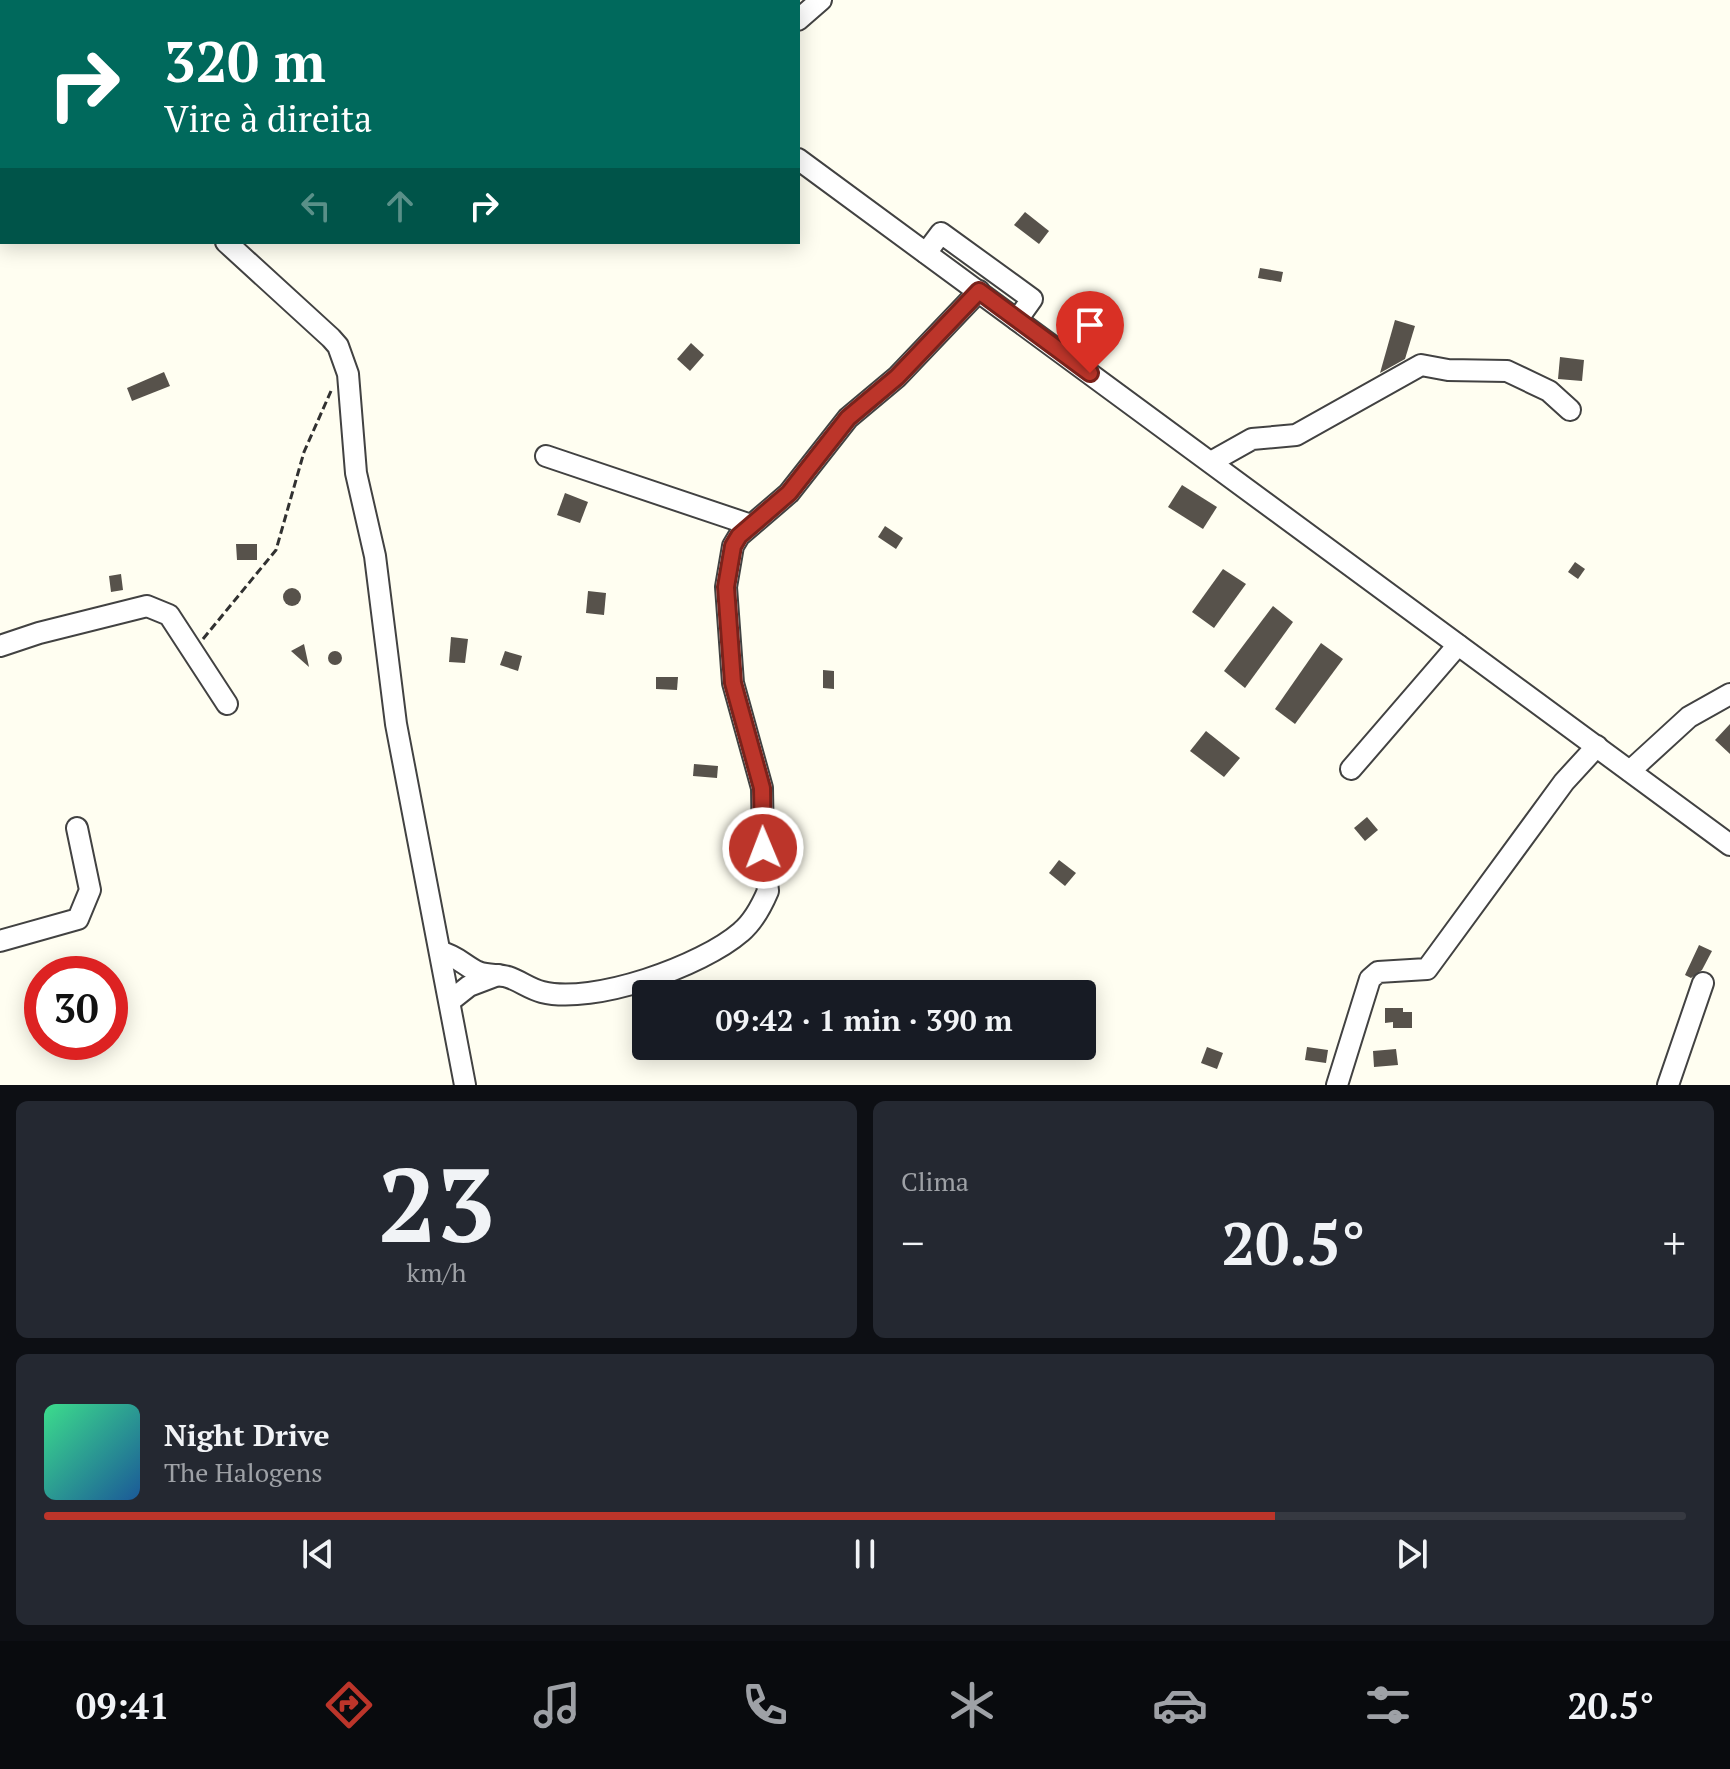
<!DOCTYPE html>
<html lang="pt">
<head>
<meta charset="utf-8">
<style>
	:root { --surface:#171b24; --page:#242831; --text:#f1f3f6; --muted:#9ea1a6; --line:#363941; --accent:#bc352a }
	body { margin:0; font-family:"PT Serif",serif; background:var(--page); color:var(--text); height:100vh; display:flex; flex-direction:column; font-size:30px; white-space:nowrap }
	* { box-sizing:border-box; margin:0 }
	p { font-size:26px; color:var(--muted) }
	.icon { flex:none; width:44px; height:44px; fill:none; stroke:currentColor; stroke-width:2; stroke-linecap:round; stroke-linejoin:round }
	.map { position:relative; height:1085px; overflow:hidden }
	.panel { display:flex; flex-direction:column; gap:16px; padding:16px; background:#0d0f14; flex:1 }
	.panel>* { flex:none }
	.top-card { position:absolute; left:0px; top:0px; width:800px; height:244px; box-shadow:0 4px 20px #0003; background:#00695c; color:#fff; overflow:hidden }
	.speed { position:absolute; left:24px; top:956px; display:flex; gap:16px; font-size:40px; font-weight:700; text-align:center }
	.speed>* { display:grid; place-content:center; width:104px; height:104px; border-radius:50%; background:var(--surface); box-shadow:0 4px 20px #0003; line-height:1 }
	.speed .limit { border:12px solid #d22; background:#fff; color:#111 }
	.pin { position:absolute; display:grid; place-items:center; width:68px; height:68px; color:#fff; margin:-82px -34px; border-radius:50% 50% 50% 0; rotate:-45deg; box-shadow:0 0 8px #0007 }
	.pin .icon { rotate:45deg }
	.me { position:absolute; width:88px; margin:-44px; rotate:359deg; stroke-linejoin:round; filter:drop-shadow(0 0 6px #0008) }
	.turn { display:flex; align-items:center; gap:28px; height:168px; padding:0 32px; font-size:36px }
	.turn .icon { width:104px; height:104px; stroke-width:2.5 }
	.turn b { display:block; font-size:56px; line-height:68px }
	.lanes { display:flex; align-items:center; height:76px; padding:0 32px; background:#0003; justify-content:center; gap:40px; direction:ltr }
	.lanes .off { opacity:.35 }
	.big { font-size:60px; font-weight:800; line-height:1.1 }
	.panel .widget { flex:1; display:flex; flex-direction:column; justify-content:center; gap:12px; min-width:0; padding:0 28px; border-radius:12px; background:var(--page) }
	.panel .dial { align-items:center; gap:0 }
	.dial b { font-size:104px; line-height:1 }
	.song { display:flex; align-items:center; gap:24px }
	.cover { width:96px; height:96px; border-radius:12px; background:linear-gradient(135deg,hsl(150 70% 55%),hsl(210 70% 35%)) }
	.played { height:8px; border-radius:4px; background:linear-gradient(90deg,var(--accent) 75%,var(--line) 75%) }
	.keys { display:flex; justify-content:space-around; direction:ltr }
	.heat { display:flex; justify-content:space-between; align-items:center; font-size:44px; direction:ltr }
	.panel .tiles { flex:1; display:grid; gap:16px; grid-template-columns:1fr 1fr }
	.widget:last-child { grid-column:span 2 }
	.trip { position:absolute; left:632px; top:980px; width:464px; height:80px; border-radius:8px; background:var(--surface); box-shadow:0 4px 20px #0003; font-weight:800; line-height:80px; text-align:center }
	.dock { display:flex; height:128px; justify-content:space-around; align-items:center; background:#090b0e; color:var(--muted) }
	.dock .icon { width:56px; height:56px }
	.dock .selected { color:var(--accent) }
	.dock b { font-size:36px; color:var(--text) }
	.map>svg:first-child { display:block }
	.building { fill:#57524b }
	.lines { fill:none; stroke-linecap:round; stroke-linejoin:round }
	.minor-casing { stroke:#424242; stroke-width:24 }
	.path { stroke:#313131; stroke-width:3; stroke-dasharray:8 4; stroke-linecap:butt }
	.minor { stroke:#fff; stroke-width:20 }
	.route-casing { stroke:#7a221b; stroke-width:20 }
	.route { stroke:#bc352a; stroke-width:14 }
</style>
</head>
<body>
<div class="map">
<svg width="1730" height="1085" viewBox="0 0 1730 1085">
	<rect width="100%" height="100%" fill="#fffef1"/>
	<g class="building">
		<polygon points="1025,212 1049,231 1039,244 1014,225"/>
		<polygon points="1260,268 1283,272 1281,282 1258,278"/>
		<polygon points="1395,320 1415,326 1405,359 1380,373"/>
		<polygon points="691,343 704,355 690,371 677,359"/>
		<polygon points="1560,357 1584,360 1582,381 1558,379"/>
		<polygon points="164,372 170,386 132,401 127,388"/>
		<polygon points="1182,485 1217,507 1203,529 1168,507"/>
		<polygon points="565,493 588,502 580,523 557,515"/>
		<polygon points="885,526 903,538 896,549 878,537"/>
		<polygon points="236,544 257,544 257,560 237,560"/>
		<polygon points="1575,562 1585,569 1578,579 1568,572"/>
		<polygon points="1223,569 1246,584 1214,628 1192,612"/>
		<polygon points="121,574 123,590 111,592 109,576"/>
		<circle cx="292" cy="597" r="9"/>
		<polygon points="588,591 606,593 604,615 586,613"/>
		<polygon points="1273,606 1293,622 1245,688 1224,671"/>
		<polygon points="451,637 468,639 465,663 449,662"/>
		<polygon points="1321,643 1343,659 1295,724 1275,709"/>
		<polygon points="304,644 309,667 291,651"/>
		<polygon points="505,651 522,656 518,671 500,665"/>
		<circle cx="335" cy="658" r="7"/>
		<polygon points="823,670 834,671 834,689 823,688"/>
		<polygon points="656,677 678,677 677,690 656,689"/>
		<polygon points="1730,724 1730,754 1715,740"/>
		<polygon points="1206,731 1240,758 1224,777 1190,751"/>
		<polygon points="694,764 718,766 717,778 693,776"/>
		<polygon points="1367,817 1378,830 1365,841 1354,828"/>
		<polygon points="1059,860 1076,873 1065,886 1049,873"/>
		<polygon points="1699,945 1712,951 1702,970 1691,978 1685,975"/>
		<polygon points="1385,1008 1403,1008 1403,1012 1412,1012 1412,1028 1393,1028 1393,1022 1385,1023"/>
		<polygon points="1207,1047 1223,1053 1217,1069 1201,1063"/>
		<polygon points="1307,1047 1328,1050 1326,1063 1305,1060"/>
		<polygon points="1396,1049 1398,1065 1374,1067 1373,1051"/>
	</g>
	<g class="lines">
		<g class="minor-casing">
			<g id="minor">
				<polyline points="581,0 584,2"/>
				<polyline points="126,2 128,0"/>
				<polyline points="0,18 2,18"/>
				<polyline points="798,20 821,0"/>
				<polyline points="798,159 1730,845"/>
				<polyline points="226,242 331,338 338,346 348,374 356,473 375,556 396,724 465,1085"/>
				<polyline points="926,253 941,233 1032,299 1017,320"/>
				<polyline points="546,456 751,525"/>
				<polyline points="1211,462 1252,439 1296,435 1421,365 1448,370 1507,371 1549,391 1570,410"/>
				<polyline points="0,646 39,633 147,606 169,615 227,704"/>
				<polyline points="1351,769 1458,645"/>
				<polyline points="1630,771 1689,717 1730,694"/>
				<polyline points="0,941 78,919 90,890 77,828"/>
				<path d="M441 952C457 956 465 966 478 972 488 976 499 974 508 977 520 981 530 989 542 992 593 1005 702 966 741 932 753 922 762 905 768 891L763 848 762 788 733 683 726 587 733 546 739 536 789 493 848 418 897 377 979 291"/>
				<polyline points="450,1001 469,986 498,975"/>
				<polyline points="1337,1085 1370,979 1378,972 1427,969 1564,782 1597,746"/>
				<polyline points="1668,1085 1703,983"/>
			</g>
		</g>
		<polyline class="path" points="203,639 276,550 304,452 331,391"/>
		<use href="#minor" class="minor"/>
	</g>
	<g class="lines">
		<g class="route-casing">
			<polyline id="route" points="763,848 762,788 733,683 726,587 733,546 739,536 789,493 848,418 897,377 979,291 1090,373"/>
		</g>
		<use href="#route" class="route"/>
	</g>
</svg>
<div class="speed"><div class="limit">30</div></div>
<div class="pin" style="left:1090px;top:373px;background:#d93025"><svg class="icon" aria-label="arrive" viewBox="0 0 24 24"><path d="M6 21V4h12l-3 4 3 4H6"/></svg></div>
<svg class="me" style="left:763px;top:848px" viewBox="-20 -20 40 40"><circle r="17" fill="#bc352a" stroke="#fff" stroke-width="3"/><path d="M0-11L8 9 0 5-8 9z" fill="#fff"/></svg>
<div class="trip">09:42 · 1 min · 390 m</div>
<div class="top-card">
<div class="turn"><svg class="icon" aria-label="right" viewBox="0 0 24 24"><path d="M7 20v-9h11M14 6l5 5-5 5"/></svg><div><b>320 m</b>Vire à direita</div></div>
<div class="lanes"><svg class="icon off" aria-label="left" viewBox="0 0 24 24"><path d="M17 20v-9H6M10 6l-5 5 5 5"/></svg><svg class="icon off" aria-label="ahead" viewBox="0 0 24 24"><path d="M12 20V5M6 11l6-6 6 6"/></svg><svg class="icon" aria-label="right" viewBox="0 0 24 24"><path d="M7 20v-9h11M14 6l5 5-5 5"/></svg></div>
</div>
</div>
<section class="panel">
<div class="tiles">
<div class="widget dial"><b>23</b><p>km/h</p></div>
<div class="widget"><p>Clima</p>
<div class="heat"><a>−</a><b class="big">20.5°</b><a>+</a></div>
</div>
<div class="widget">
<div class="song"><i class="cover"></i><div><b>Night Drive</b><p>The Halogens</p></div></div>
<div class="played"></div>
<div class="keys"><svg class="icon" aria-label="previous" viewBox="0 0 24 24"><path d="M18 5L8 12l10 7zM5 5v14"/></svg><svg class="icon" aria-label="pause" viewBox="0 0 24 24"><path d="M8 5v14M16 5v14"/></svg><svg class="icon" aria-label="next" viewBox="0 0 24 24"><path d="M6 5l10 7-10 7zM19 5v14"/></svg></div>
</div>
</div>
</section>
<nav class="dock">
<b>09:41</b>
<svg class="icon selected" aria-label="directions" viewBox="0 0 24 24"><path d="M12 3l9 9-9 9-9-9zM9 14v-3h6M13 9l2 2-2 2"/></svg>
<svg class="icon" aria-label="music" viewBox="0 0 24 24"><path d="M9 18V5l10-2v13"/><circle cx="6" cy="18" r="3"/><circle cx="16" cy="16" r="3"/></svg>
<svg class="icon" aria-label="phone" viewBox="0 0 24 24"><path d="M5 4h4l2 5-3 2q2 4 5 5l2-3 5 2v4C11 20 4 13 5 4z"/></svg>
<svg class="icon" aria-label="climate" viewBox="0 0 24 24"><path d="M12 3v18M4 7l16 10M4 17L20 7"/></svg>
<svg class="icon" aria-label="car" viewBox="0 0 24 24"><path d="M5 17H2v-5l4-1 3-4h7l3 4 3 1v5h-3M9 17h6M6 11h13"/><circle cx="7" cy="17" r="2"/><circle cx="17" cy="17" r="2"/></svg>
<svg class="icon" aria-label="filters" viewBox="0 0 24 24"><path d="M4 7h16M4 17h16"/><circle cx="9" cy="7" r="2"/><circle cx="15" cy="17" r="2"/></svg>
<b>20.5°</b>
</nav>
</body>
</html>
